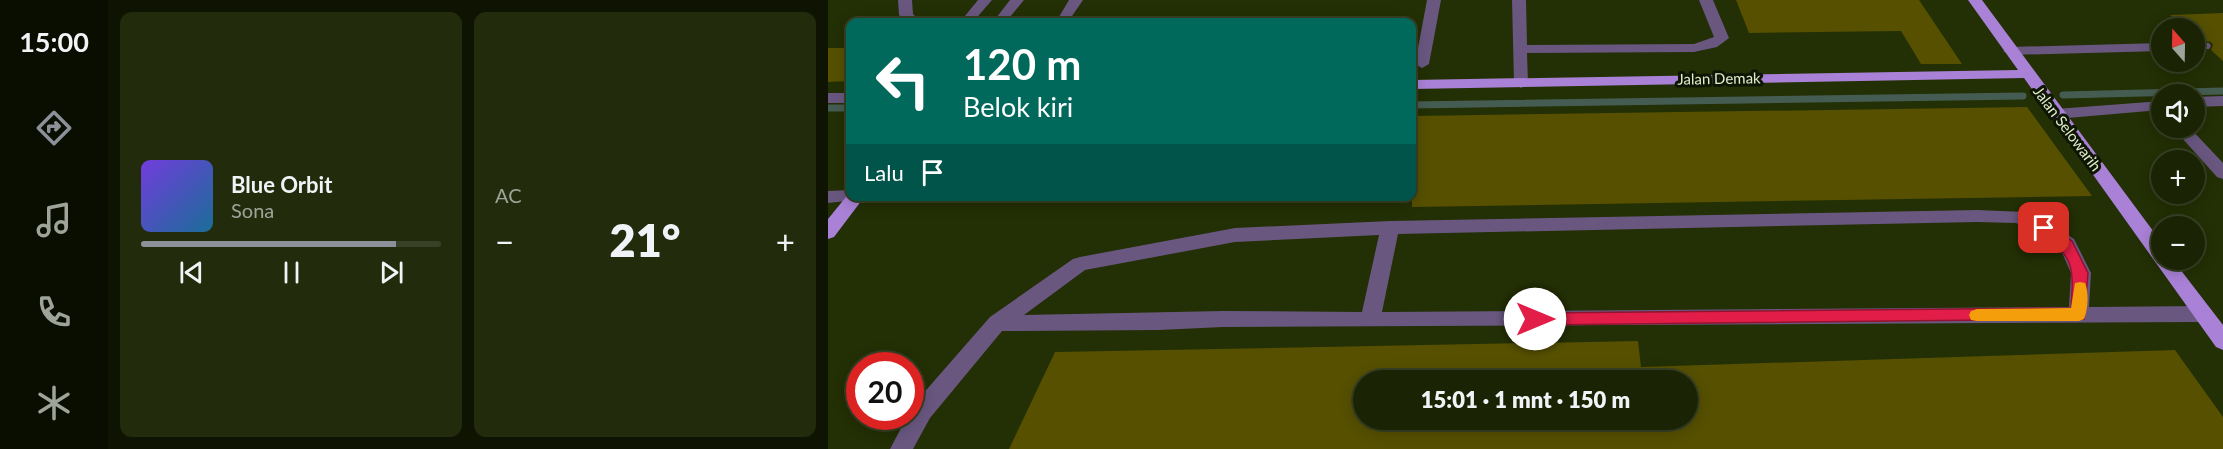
<!DOCTYPE html>
<html lang="id">
<head>
<meta charset="utf-8">
<style>
	:root { --surface:#1a2303; --page:#232b0d; --text:#f1f3f6; --muted:#9fa49a; --line:#384025; --accent:#8c9099 }
	body { margin:0; font-family:Lato,sans-serif; background:var(--page); color:var(--text); height:100vh; display:flex; flex-direction:column; font-size:22px; white-space:nowrap }
	* { box-sizing:border-box; margin:0 }
	p { font-size:20px; color:var(--muted) }
	.icon { flex:none; width:33px; height:33px; fill:none; stroke:currentColor; stroke-width:2; stroke-linecap:round; stroke-linejoin:round }
	.map { position:relative; flex:1; overflow:hidden }
	.sheet { display:flex; flex-direction:column; gap:12px; padding:12px; background:#0e1302; width:720px }
	.sheet>* { flex:none }
	.top-card { position:absolute; left:18px; top:18px; width:570px; height:183px; border-radius:12px; box-shadow:0 3px 15px #0003,0 0 0 2px var(--line); background:#00695c; color:#fff; overflow:hidden }
	.needle { width:39px; rotate:340deg }
	.fabs { position:absolute; left:1323px; top:18px; display:grid; gap:12px }
	.fabs a { display:grid; place-items:center; width:54px; height:54px; border-radius:50%; background:var(--surface); box-shadow:0 3px 15px #0003,0 0 0 2px var(--line); font-size:30px }
	.speed { position:absolute; left:18px; top:352px; display:flex; gap:12px; font-size:30px; font-weight:700; text-align:center }
	.speed>* { display:grid; place-content:center; width:78px; height:78px; border-radius:50%; background:var(--surface); box-shadow:0 3px 15px #0003,0 0 0 2px var(--line); line-height:1 }
	.speed .limit { border:9px solid #d22; background:#fff; color:#111 }
	.pin { position:absolute; display:grid; place-items:center; width:51px; height:51px; color:#fff; margin:-26px; border-radius:12px; box-shadow:0 3px 9px #0006 }
	.me { position:absolute; width:66px; margin:-33px; rotate:90deg; stroke-linejoin:round; filter:drop-shadow(0 0 4px #0008) }
	.turn { display:flex; align-items:center; gap:21px; height:126px; padding:0 18px; font-size:27px }
	.turn .icon { width:78px; height:78px; stroke-width:2.5 }
	.turn b { display:block; font-size:42px; line-height:51px }
	.then { display:flex; align-items:center; height:57px; padding:0 18px; background:#0003; gap:12px; font-size:22px }
	.big { font-size:45px; font-weight:800; line-height:1.1 }
	.sheet .card { flex:1; display:flex; flex-direction:column; justify-content:center; gap:9px; min-width:0; padding:0 21px; border-radius:12px; background:var(--page) }
	.song { display:flex; align-items:center; gap:18px }
	.cover { width:72px; height:72px; border-radius:9px; background:linear-gradient(135deg,hsl(260 70% 55%),hsl(200 70% 35%)) }
	.played { height:6px; border-radius:3px; background:linear-gradient(90deg,var(--accent) 85%,var(--line) 85%) }
	.keys { display:flex; justify-content:space-around; direction:ltr }
	.heat { display:flex; justify-content:space-between; align-items:center; font-size:33px; direction:ltr }
	.sheet .tiles { flex:1; display:grid; gap:12px; grid-template-columns:repeat(2,1fr) }
	.trip { position:absolute; left:525px; top:370px; width:345px; height:60px; border-radius:30px; background:var(--surface); box-shadow:0 3px 15px #0003,0 0 0 2px var(--line); font-weight:800; line-height:60px; text-align:center }
	main { display:flex; flex:1; min-height:0 }
	.menu { display:flex; flex-direction:column; width:108px; justify-content:space-around; align-items:center; background:#0a0e01; color:var(--muted) }
	.menu .icon { width:42px; height:42px }
	.menu .active { color:var(--accent) }
	.menu b { font-size:27px; color:var(--text) }
	.map>svg:first-child { display:block }
	.lines { fill:none; stroke-linecap:round; stroke-linejoin:round }
	.stream { stroke:#455c52; stroke-width:7 }
	.building { fill:#565000; fill-rule:evenodd }
	.minor { fill:#695780; fill-rule:evenodd }
	.major { fill:#a981d6; fill-rule:evenodd }
	.route { fill:#e11d48; stroke:#92132f; stroke-width:1.5 }
	.slow { fill:#f59e0b }
	.labels { text-anchor:middle; stroke-width:6; stroke-linejoin:round; paint-order:stroke }
	.street-label { font-size:15px; fill:#e1eccf; stroke:#0e1502 }
</style>
</head>
<body>
<main>
<nav class="menu">
<b>15:00</b>
<svg class="icon active" aria-label="directions" viewBox="0 0 24 24"><path d="M12 3l9 9-9 9-9-9zM9 14v-3h6M13 9l2 2-2 2"/></svg>
<svg class="icon" aria-label="music" viewBox="0 0 24 24"><path d="M9 18V5l10-2v13"/><circle cx="6" cy="18" r="3"/><circle cx="16" cy="16" r="3"/></svg>
<svg class="icon" aria-label="phone" viewBox="0 0 24 24"><path d="M5 4h4l2 5-3 2q2 4 5 5l2-3 5 2v4C11 20 4 13 5 4z"/></svg>
<svg class="icon" aria-label="climate" viewBox="0 0 24 24"><path d="M12 3v18M4 7l16 10M4 17L20 7"/></svg>
</nav>
<section class="sheet">
<div class="tiles">
<div class="card">
<div class="song"><i class="cover"></i><div><b>Blue Orbit</b><p>Sona</p></div></div>
<div class="played"></div>
<div class="keys"><svg class="icon" aria-label="previous" viewBox="0 0 24 24"><path d="M18 5L8 12l10 7zM5 5v14"/></svg><svg class="icon" aria-label="pause" viewBox="0 0 24 24"><path d="M8 5v14M16 5v14"/></svg><svg class="icon" aria-label="next" viewBox="0 0 24 24"><path d="M6 5l10 7-10 7zM19 5v14"/></svg></div>
</div>
<div class="card"><p>AC</p>
<div class="heat"><a>−</a><b class="big">21°</b><a>+</a></div>
</div>
</div>
</section>
<div class="map">
<svg width="1395" height="449" viewBox="0 0 1395 449">
	<rect width="100%" height="100%" fill="#232f04"/>
	<g class="lines">
		<g class="stream">
			<polyline points="1235,95 1395,91"/>
			<polyline points="584,105 1195,96"/>
			<polyline points="0,108 22,108"/>
		</g>
	</g>
	<g class="building">
		<polygon points="908,0 1091,0 1134,64 1093,64 1073,31 921,33"/>
		<polygon points="1395,13 1395,61 1383,50 1385,45 1383,42 1371,40 1366,36 1366,28 1358,28 1342,15"/>
		<polygon points="0,48 22,48 22,81 0,82"/>
		<polygon points="1199,107 1264,196 584,207 584,116"/>
		<path d="M810 341 813 367 1347 350 1395 417V449H181L227 352ZM536 381H860V420H536Z"/>
	</g>
	<g class="lines">
		<g class="minor">
			<polygon points="70,0 84,0 85,14 92,22 78,22 71,15"/>
			<polygon points="150,0 164,0 145,22 132,22"/>
			<polygon points="182,0 196,0 178,22 165,22"/>
			<polygon points="241,0 255,0 240,22 228,22"/>
			<polygon points="599,0 613,0 601,64 594,68 587,64"/>
			<polygon points="684,0 698,0 699,45 866,44 886,37 871,0 885,0 901,38 889,47 866,52 699,53 700,83 693,88 686,83"/>
			<polygon points="1366,42 1381,43 1383,46 1381,49 1366,50"/>
			<polygon points="1334,43 1334,51 1182,55 1175,51 1182,47"/>
			<rect x="0" y="93" width="22" height="10"/>
			<polygon points="1395,96 1395,106 1366,107 1366,97"/>
			<polygon points="1334,101 1332,110 1228,119 1220,114 1228,109"/>
			<polygon points="1345,128 1362,128 1395,163 1395,179 1389,177"/>
			<polygon points="22,190 22,196 30,196 28,200 0,203 0,191"/>
			<path d="M1149 210 1196 212 1222 223 1246 239 1263 273 1261 307 1375 306 1382 308 1385 314 1382 320 1375 322 395 327 331 330 174 331 102 418 85 449H62L79 417H82L86 404 162 317 245 259 252 257 407 228 562 221ZM1149 222 1188 223 1210 233 1232 248 1243 273 1241 307 554 312 570 234ZM551 235 534 312 395 311 196 315 257 270 407 242Z"/>
		</g>
		<g class="major">
			<polygon points="1140,0 1154,0 1334,243 1334,260 1345,260 1395,325 1395,350 1388,347 1196,78 584,89 584,80 1190,70"/>
			<polygon points="22,192 22,196 37,196 6,237 0,239 0,219"/>
		</g>
	</g>
	<path class="route" d="M1216 223 1244 241 1260 273 1256 319 707 325 702 323 700 319 702 315 707 313 1243 308C1246 266 1246 257 1211 231L1209 228 1211 224Z"/>
	<path class="slow" d="M1252 282 1257 283C1261 292 1260 310 1256 319L1251 321H1149L1143 320 1141 315 1143 311 1149 309 1243 308 1247 283Z"/>
	<g class="labels">
		<g class="street-label">
			<text transform="translate(891 79) rotate(-1)" y="5">Jalan Demak</text>
			<text transform="translate(1239 129) rotate(53)" y="5">Jalan Selowarih</text>
		</g>
	</g>
</svg>
<div class="fabs">
<a><svg class="needle" viewBox="-14 -14 28 28"><path d="M0-13l5 13h-10z" fill="#e53935"/><path d="M0 13l5-13h-10z" fill="#9fa49a"/></svg></a>
<a><svg class="icon" aria-label="sound" viewBox="0 0 24 24"><path d="M4 9h4l5-4v14l-5-4H4zM17 9q2 3 0 6"/></svg></a>
<a>+</a>
<a>−</a>
</div>
<div class="speed"><div class="limit">20</div></div>
<div class="pin" style="left:1216px;top:228px;background:#d93025"><svg class="icon" aria-label="arrive" viewBox="0 0 24 24"><path d="M6 21V4h12l-3 4 3 4H6"/></svg></div>
<svg class="me" style="left:707px;top:319px" viewBox="-20 -20 40 40"><circle r="19" fill="#fff"/><path d="M0-13L10 11 0 6-10 11z" fill="#e11d48"/></svg>
<div class="trip">15:01 · 1 mnt · 150 m</div>
<div class="top-card">
<div class="turn"><svg class="icon" aria-label="left" viewBox="0 0 24 24"><path d="M17 20v-9H6M10 6l-5 5 5 5"/></svg><div><b>120 m</b>Belok kiri</div></div>
<div class="then">Lalu<svg class="icon" aria-label="arrive" viewBox="0 0 24 24"><path d="M6 21V4h12l-3 4 3 4H6"/></svg></div>
</div>
</div>
</main>
</body>
</html>
